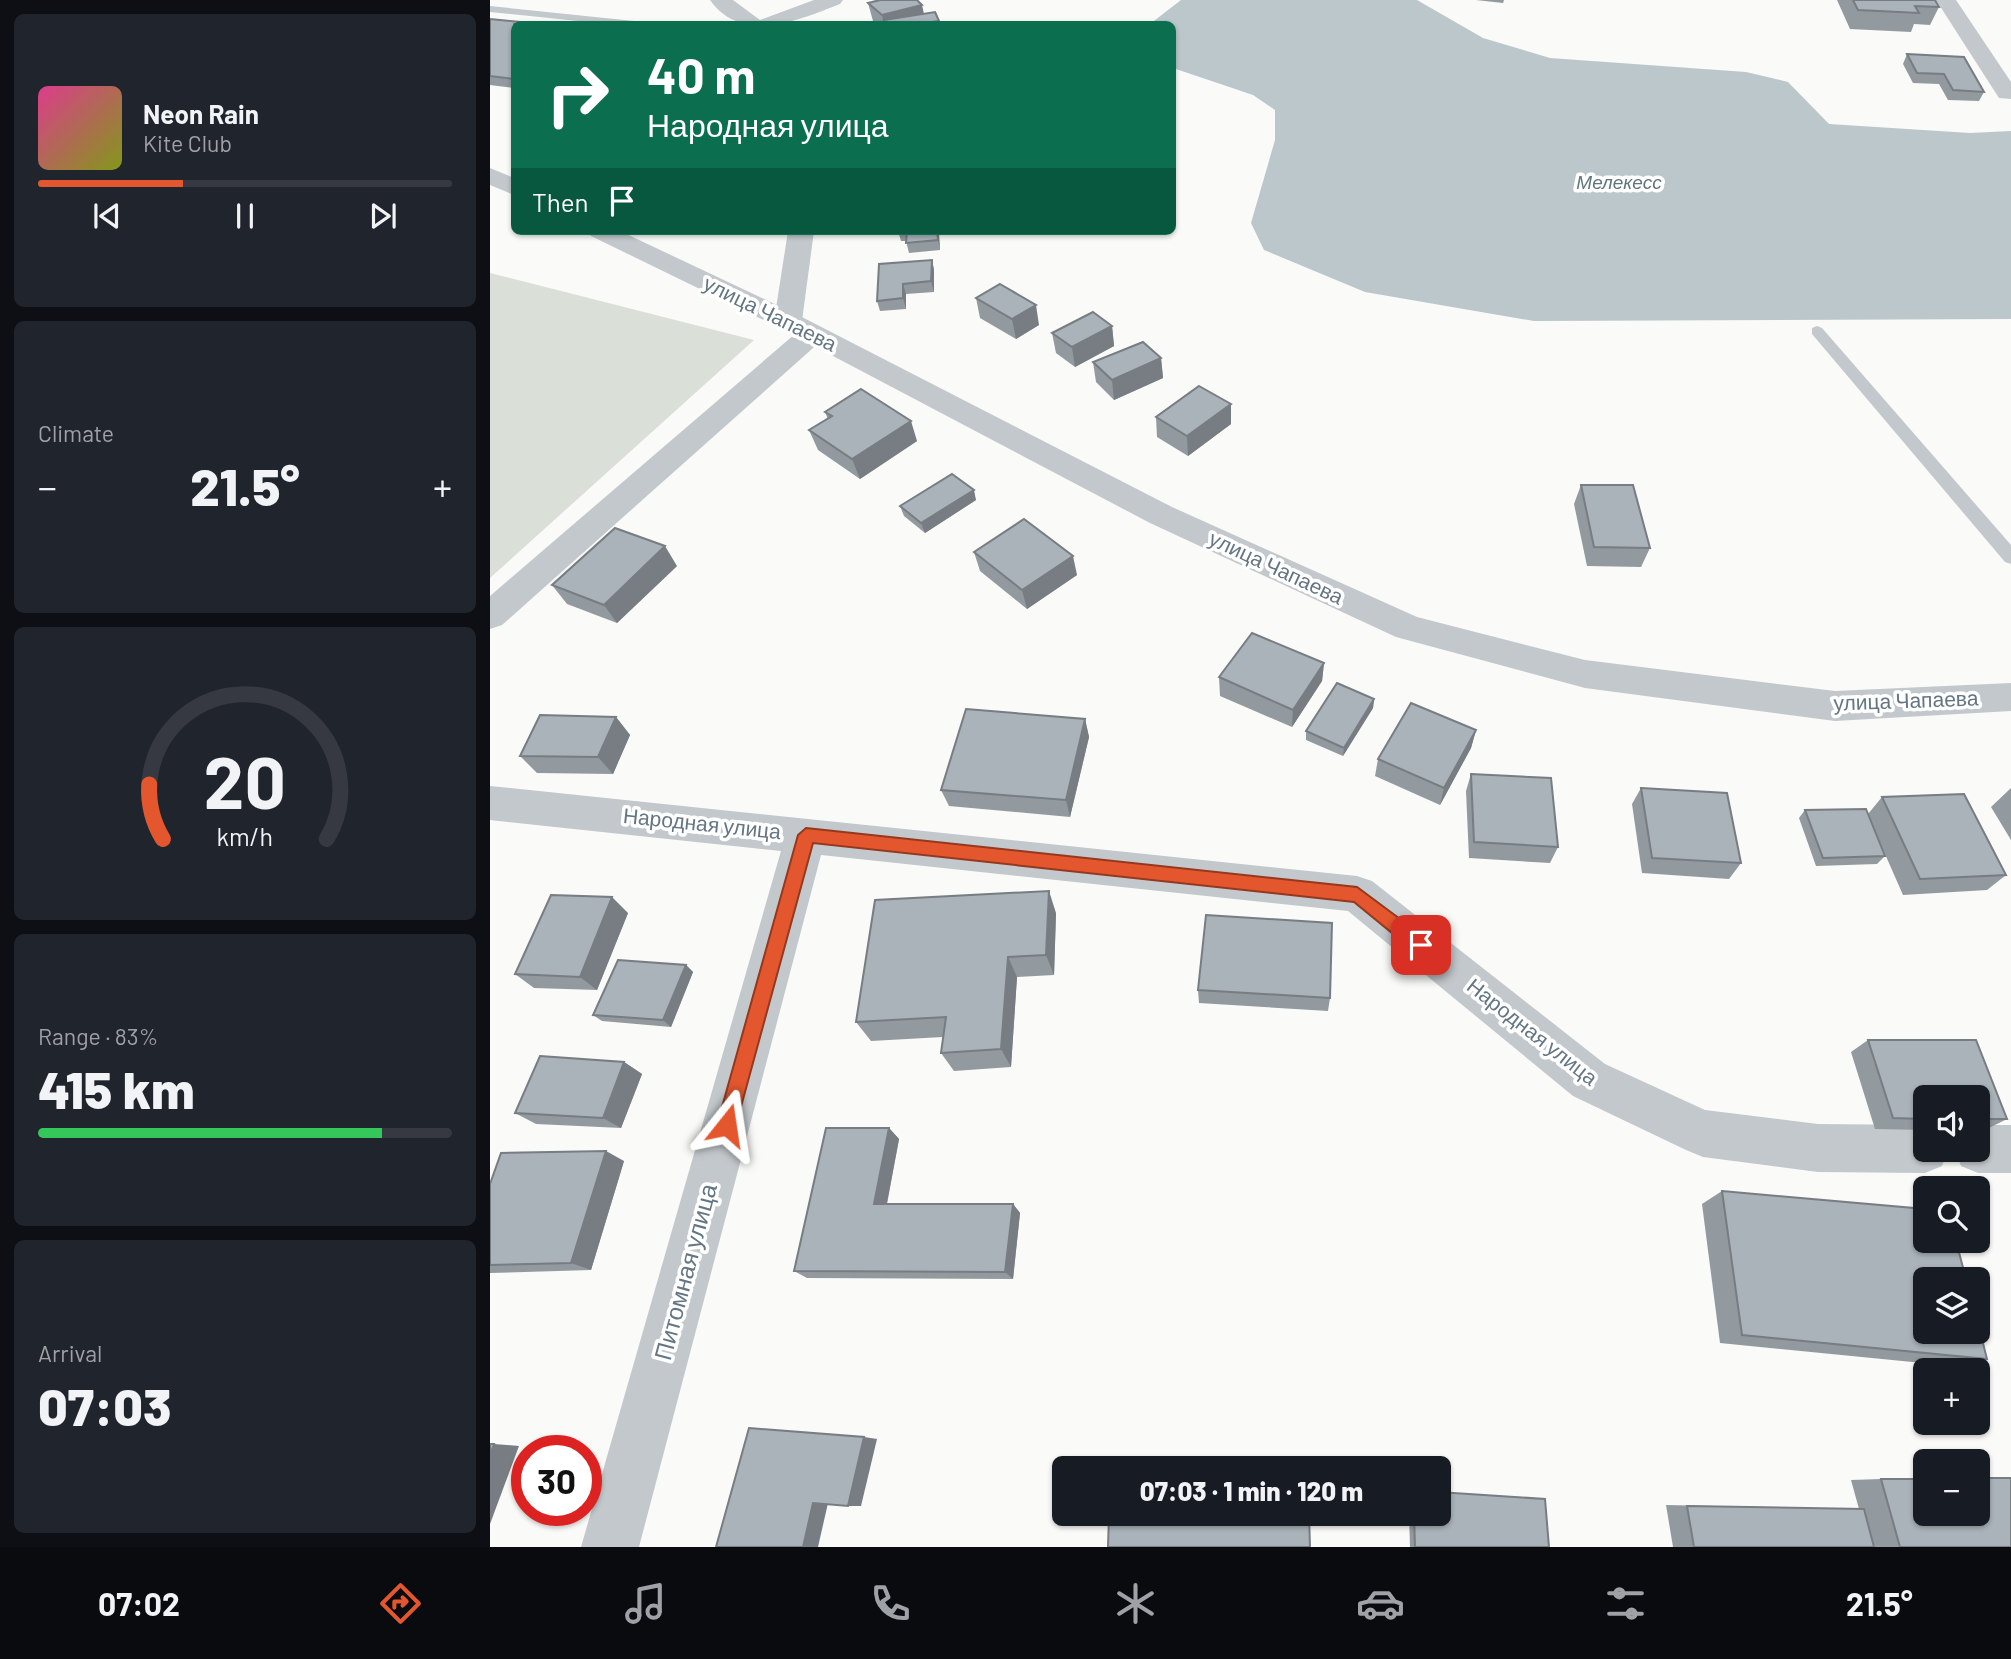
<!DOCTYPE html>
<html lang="en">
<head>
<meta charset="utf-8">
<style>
	:root { --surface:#171b24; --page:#20242c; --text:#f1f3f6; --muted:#9ea1a6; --line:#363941; --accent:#e4572e }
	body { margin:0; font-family:Barlow,sans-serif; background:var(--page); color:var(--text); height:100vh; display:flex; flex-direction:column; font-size:26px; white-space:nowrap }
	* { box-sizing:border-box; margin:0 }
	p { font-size:23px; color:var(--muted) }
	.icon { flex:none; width:38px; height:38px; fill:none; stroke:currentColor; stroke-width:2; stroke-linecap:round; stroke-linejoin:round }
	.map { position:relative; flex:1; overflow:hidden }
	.sheet { display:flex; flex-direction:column; gap:14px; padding:14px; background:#0d0f14; width:490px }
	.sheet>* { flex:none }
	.guide { position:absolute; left:21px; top:21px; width:665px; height:214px; border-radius:10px; box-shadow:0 2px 5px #0004; background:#0b6e4f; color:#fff; overflow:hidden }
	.controls { position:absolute; left:1423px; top:1085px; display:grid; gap:14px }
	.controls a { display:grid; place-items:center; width:77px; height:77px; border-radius:10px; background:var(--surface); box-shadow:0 2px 5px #0004; font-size:35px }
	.speed { position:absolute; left:21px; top:1435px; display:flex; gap:14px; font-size:35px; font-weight:700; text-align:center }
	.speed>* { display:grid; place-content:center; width:91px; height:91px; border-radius:50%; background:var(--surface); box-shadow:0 2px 5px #0004; line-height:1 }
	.speed .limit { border:10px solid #d22; background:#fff; color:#111 }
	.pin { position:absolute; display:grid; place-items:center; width:60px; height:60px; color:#fff; margin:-30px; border-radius:14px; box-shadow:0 4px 10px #0006 }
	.me { position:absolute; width:77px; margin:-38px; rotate:15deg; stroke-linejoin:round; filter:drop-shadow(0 0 5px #0008) }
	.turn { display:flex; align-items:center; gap:24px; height:147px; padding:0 21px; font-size:32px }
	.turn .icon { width:91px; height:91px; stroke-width:2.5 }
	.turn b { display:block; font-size:49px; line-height:60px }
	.then { display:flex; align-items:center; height:66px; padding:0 21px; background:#0003; gap:14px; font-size:26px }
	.big { font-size:52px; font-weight:800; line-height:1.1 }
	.sheet .tile { flex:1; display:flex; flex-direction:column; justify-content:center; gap:10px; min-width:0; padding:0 24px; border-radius:10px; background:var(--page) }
	.sheet .dial { align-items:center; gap:0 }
	.dial svg { height:182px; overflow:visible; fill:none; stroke:var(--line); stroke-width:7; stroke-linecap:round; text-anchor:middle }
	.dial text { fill:var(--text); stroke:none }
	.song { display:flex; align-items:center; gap:21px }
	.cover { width:84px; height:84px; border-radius:10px; background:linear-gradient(135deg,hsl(330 70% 55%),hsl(70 70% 35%)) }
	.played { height:7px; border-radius:4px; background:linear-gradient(90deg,var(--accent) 35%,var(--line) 35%) }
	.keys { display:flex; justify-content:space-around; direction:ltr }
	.heat { display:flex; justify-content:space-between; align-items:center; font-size:38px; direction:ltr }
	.charge { height:10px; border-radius:5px; background:linear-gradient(90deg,#34c759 83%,var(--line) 0) }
	.trip { position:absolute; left:562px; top:1456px; width:399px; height:70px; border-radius:10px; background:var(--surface); box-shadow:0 2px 5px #0004; font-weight:800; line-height:70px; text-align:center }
	.tab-bar { display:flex; height:112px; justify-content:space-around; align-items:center; background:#090b0e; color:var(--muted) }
	.tab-bar .icon { width:49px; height:49px }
	.tab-bar .active { color:var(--accent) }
	.tab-bar b { font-size:32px; color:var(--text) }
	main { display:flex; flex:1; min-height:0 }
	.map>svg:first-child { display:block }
	.green { fill:#dadfd7 }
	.water { fill:#bbc7cb }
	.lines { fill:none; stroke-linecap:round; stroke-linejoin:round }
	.service { fill:#c3c8cc; fill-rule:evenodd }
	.minor { fill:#c3c8cc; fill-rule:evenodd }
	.tertiary { fill:#c3c8cc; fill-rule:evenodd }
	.wall { fill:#929a9f }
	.shaded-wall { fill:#777d82 }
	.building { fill:#aab3b9; stroke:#777d82; stroke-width:2 }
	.route { fill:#e4572e; stroke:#94391e; stroke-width:2 }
	.labels { text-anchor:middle; stroke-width:7; stroke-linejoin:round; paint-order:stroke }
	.far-water-label { font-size:19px; font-style:italic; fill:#60757c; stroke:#fff }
	.street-label { font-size:21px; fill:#657683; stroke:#fff }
	.near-street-label { font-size:24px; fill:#657683; stroke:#fff }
</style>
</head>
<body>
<main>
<section class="sheet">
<div class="tile">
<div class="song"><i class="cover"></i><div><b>Neon Rain</b><p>Kite Club</p></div></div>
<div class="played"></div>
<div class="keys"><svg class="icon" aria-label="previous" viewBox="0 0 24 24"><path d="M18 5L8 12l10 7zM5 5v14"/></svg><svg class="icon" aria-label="pause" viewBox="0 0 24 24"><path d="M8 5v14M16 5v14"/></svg><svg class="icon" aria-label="next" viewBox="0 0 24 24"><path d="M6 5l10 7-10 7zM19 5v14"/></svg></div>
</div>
<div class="tile"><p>Climate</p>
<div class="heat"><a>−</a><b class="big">21.5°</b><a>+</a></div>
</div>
<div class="tile dial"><svg viewBox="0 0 100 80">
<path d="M14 69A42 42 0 1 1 86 69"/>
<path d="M14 69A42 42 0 0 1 8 45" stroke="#e4572e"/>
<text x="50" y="56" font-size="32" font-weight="700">20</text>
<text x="50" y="72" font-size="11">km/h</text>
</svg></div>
<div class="tile"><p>Range · 83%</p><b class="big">415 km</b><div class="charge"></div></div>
<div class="tile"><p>Arrival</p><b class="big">07:03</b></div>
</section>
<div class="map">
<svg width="1521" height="1547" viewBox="0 0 1521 1547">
	<rect width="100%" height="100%" fill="#fafaf8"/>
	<polygon class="green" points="0,273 264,340 0,578"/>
	<polygon class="water" points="691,0 927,0 993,38 1060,58 1256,72 1298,82 1339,124 1480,133 1521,131 1521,319 1044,321 875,292 774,250 761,223 785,140 785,110 763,95 683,68 682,24 660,24"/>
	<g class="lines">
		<g class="service">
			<polygon points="0,6 144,21 150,24 117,24 0,12"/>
			<polygon points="1327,326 1332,328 1521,545 1521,564 1515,562 1322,334 1322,328"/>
		</g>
		<g class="minor">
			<path d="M220 0H243L270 20 324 0H353L350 4C309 20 252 45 220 0Z"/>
			<polygon points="1446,0 1466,0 1521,82 1521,99 1509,98"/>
			<polygon points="298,231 324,231 312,321 308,327 288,327 284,321"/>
			<polygon points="322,326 332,328 336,334 332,340 12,625 0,629 0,596 312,328"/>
			<polygon points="0,786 867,876 882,881 1115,1064 1215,1110 1328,1124 1435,1125 1435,1150 1458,1150 1452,1166 1435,1173 1328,1172 1213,1157 1196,1150 1083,1096 858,911 331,855 149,1547 91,1547 291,851 0,820"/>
			<polygon points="1488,1125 1521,1125 1521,1173 1488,1173 1471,1166 1465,1150 1488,1150"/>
		</g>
		<g class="tertiary">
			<polygon points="0,168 24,178 24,195 0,185"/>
			<polygon points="97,231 130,231 308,315 682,507 927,617 1095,660 1345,691 1521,683 1521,711 1345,721 1095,688 906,637 660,523 288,327 101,236"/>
		</g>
	</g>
	<g class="wall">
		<polygon points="986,0 1014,0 1013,3"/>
		<polygon points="1347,0 1445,0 1449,7 1440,25 1424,24 1421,32 1360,29"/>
		<polygon points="378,3 434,14 450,24 386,24 383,21"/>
		<polygon points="0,19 24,24 24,88 0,85"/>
		<polygon points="1417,54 1494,92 1489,101 1458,100 1449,84 1423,83 1413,64"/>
		<polygon points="408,231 449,231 450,250 419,253 416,241 411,241"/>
		<polygon points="442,260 444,270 444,292 416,294 416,309 390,311 387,301"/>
		<polygon points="486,298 549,325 526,339 490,318"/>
		<polygon points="622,326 624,346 585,367 566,353 562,333"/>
		<polygon points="671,358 673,378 624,400 606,382 603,362"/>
		<polygon points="335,412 427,441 370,479 328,450 319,430 338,419"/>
		<polygon points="666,417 741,424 698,456 667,437"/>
		<polygon points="1091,485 1160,548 1151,567 1097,566 1084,504"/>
		<polygon points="486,500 435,533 414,516 410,506"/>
		<polygon points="484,552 587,575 537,609 490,571"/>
		<polygon points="187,566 127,623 77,604 62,585"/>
		<polygon points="834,663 832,681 802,727 730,696 729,677"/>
		<polygon points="884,699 883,708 853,756 816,740 816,731"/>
		<polygon points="126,717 140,735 123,774 47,773 30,756"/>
		<polygon points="595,719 599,737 580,817 459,806 451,790"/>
		<polygon points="986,730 981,748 950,805 885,776 888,759"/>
		<polygon points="981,774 1068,847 1060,863 979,858 976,791"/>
		<polygon points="1151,788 1251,863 1239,879 1152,873 1142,804"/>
		<polygon points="1521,788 1521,840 1501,807"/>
		<polygon points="1392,797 1516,875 1497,890 1413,895 1384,829 1395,856 1387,864 1326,866 1309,818 1315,810 1378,814"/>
		<polygon points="138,913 107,990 44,988 25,974"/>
		<polygon points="566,913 564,975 527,977 521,1067 464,1071 451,1053 453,1037 381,1041 366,1022"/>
		<polygon points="196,965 203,972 181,1027 112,1021 103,1015"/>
		<polygon points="708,990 840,998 838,1011 709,1003"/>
		<polygon points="1378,1040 1486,1040 1517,1119 1495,1130 1488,1130 1488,1097 1435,1097 1435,1130 1385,1129 1361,1052"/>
		<polygon points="134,1062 152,1074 131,1128 46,1124 25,1113"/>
		<polygon points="399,1128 409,1139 397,1204 523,1204 530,1213 523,1279 317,1278 304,1271"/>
		<polygon points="134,1161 101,1270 0,1273 0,1184"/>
		<polygon points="1232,1191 1497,1359 1463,1366 1230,1343 1212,1204"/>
		<polygon points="1391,1479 1521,1547 1183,1547 1176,1505 1369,1509 1361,1480"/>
		<polygon points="919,1514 948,1514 1059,1547 920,1547"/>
	</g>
	<g class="shaded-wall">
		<polygon points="432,5 436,23 449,21 450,24 396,24 394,20 395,24 394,24 392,15"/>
		<polygon points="447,231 449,237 450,250 448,240"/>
		<polygon points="442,260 444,270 444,292 441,281"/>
		<polygon points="413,284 416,294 416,309 413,298"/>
		<polygon points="546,305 549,325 526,339 522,319"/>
		<polygon points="622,326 624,346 585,367 582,347"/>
		<polygon points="671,358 673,378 624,400 622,380"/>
		<polygon points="741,404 741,424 698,456 697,436"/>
		<polygon points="421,421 427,441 370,479 362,459"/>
		<polygon points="484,490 486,500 435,533 431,523"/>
		<polygon points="175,546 187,566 127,623 114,605"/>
		<polygon points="583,556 587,575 537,609 532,590"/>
		<polygon points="834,663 832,681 802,727 803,710"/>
		<polygon points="884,699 883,708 853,756 854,748"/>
		<polygon points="126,717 140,735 123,774 108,757"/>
		<polygon points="595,719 599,737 580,817 576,800"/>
		<polygon points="986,730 981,748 950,805 954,788"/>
		<polygon points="559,891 566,913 564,975 556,955"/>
		<polygon points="122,897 138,913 107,990 90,977"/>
		<polygon points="518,957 527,977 521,1067 511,1049"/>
		<polygon points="196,965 203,972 181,1027 173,1020"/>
		<polygon points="134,1062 152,1074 131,1128 113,1118"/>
		<polygon points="399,1128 409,1139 395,1213 384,1204"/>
		<polygon points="116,1151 134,1161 101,1270 81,1263"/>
		<polygon points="523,1204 530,1213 523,1279 515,1272"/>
		<polygon points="374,1437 387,1439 371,1506 358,1506"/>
		<polygon points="4,1444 29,1446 0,1524 0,1455"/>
		<polygon points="323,1503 338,1503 328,1547 313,1547"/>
	</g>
	<g class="building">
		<polygon points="390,0 427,0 432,5 392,15 378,3"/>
		<polygon points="1363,0 1445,0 1449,7 1425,6 1429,13 1368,10"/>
		<polygon points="445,12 449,21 428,24 396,24 394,20"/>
		<polygon points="0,19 51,24 24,24 24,79 0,76"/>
		<polygon points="1417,54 1474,57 1494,92 1463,90 1454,74 1427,73"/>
		<polygon points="417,231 447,231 448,240 416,243"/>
		<polygon points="442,260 441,281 413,284 413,298 387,301 389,264"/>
		<polygon points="510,284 546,305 522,319 486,298"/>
		<polygon points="603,312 622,326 582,347 562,333"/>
		<polygon points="653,342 671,358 622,380 603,362"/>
		<polygon points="709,386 741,404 697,436 666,417"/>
		<polygon points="371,389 421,421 362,459 319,430 342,416 335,412"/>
		<polygon points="462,474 484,490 431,523 410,506"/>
		<polygon points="1091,485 1143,485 1160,548 1104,547"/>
		<polygon points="534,519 583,556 532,590 484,552"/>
		<polygon points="125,528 175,546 114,605 62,585"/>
		<polygon points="762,633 834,663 803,710 729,677"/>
		<polygon points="847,683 884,699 854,748 816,731"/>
		<polygon points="921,703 986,730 954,788 888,759"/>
		<polygon points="476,709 595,719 576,800 451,790"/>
		<polygon points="50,715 126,717 108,757 30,756"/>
		<polygon points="981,774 1061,778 1068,847 984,842"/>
		<polygon points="1151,788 1237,793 1251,863 1162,858"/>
		<polygon points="1474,794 1516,875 1430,879 1392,797"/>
		<polygon points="1376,809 1395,856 1333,858 1315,810"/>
		<polygon points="559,891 556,955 518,957 511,1049 451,1053 456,1017 366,1022 385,900"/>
		<polygon points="61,895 122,897 90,977 25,974"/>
		<polygon points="716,915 842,923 840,998 708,990"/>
		<polygon points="128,960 196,965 173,1020 103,1015"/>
		<polygon points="1378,1040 1486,1040 1517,1119 1488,1119 1488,1097 1435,1097 1435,1119 1403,1118"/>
		<polygon points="50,1056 134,1062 113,1118 25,1113"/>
		<polygon points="336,1128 399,1128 384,1204 523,1204 515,1272 304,1271"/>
		<polygon points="116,1151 81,1263 0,1265 0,1184 11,1153"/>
		<polygon points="1232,1191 1435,1209 1435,1241 1466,1241 1476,1279 1435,1279 1435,1332 1488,1332 1488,1323 1497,1359 1252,1335"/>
		<polygon points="259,1428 374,1437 358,1506 323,1503 313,1547 226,1547"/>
		<polygon points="0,1444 4,1444 0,1455"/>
		<polygon points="1488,1478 1521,1478 1521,1547 1410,1547 1391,1479 1435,1479 1435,1514 1488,1514"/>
		<polygon points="948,1492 1055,1499 1059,1547 925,1547 924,1514 948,1514"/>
		<polygon points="1197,1506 1374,1509 1384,1547 1204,1547"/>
		<polygon points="619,1514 819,1514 820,1547 618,1547"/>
	</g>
	<polygon class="route" points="316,828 867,887 937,939 939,945 937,951 931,953 924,951 864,902 323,843 246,1125 243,1132 237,1135 230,1132 227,1125 308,835"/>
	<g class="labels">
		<g class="far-water-label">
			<text x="1129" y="189">Мелекесс</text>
		</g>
		<g class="street-label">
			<text transform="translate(280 314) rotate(26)" y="7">улица Чапаева</text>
			<text transform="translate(786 568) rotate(25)" y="7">улица Чапаева</text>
			<text transform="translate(1416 701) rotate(-2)" y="7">улица Чапаева</text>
			<text transform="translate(212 824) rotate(6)" y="7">Народная улица</text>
			<text transform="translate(1042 1032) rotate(38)" y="7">Народная улица</text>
		</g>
		<g class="near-street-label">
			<text transform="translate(196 1272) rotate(-75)" y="8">Питомная улица</text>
		</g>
	</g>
</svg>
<div class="controls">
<a><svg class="icon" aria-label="sound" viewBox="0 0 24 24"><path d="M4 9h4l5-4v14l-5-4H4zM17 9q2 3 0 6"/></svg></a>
<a><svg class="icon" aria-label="search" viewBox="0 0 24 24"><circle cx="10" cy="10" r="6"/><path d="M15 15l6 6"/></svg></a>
<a><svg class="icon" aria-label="layers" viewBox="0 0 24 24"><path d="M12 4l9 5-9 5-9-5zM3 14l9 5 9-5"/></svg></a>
<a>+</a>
<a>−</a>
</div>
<div class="speed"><div class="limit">30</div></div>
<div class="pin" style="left:931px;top:945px;background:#d93025"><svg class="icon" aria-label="arrive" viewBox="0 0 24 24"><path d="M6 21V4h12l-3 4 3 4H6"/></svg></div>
<svg class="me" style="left:237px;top:1125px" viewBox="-20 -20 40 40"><path d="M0-17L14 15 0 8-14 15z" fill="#e4572e" stroke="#fff" stroke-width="4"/></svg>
<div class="trip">07:03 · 1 min · 120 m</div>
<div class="guide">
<div class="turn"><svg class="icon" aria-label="right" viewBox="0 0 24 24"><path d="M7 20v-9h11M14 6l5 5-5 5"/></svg><div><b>40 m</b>Народная улица</div></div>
<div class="then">Then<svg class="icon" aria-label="arrive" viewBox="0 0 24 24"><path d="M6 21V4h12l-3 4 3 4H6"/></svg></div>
</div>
</div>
</main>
<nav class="tab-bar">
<b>07:02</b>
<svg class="icon active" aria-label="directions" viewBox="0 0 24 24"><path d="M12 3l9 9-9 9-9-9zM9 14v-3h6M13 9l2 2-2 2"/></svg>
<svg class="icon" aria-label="music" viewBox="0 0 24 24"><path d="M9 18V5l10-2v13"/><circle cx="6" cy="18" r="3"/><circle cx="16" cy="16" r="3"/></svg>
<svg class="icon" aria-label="phone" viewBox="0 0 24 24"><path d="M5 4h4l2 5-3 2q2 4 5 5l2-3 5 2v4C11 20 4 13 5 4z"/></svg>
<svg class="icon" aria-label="climate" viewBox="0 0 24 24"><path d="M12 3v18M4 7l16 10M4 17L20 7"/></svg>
<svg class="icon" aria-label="car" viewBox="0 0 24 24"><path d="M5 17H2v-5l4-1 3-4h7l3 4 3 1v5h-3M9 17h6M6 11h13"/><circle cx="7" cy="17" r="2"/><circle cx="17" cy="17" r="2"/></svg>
<svg class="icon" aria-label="filters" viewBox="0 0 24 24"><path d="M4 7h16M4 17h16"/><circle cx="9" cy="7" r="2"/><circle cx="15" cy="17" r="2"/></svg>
<b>21.5°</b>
</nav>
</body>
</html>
